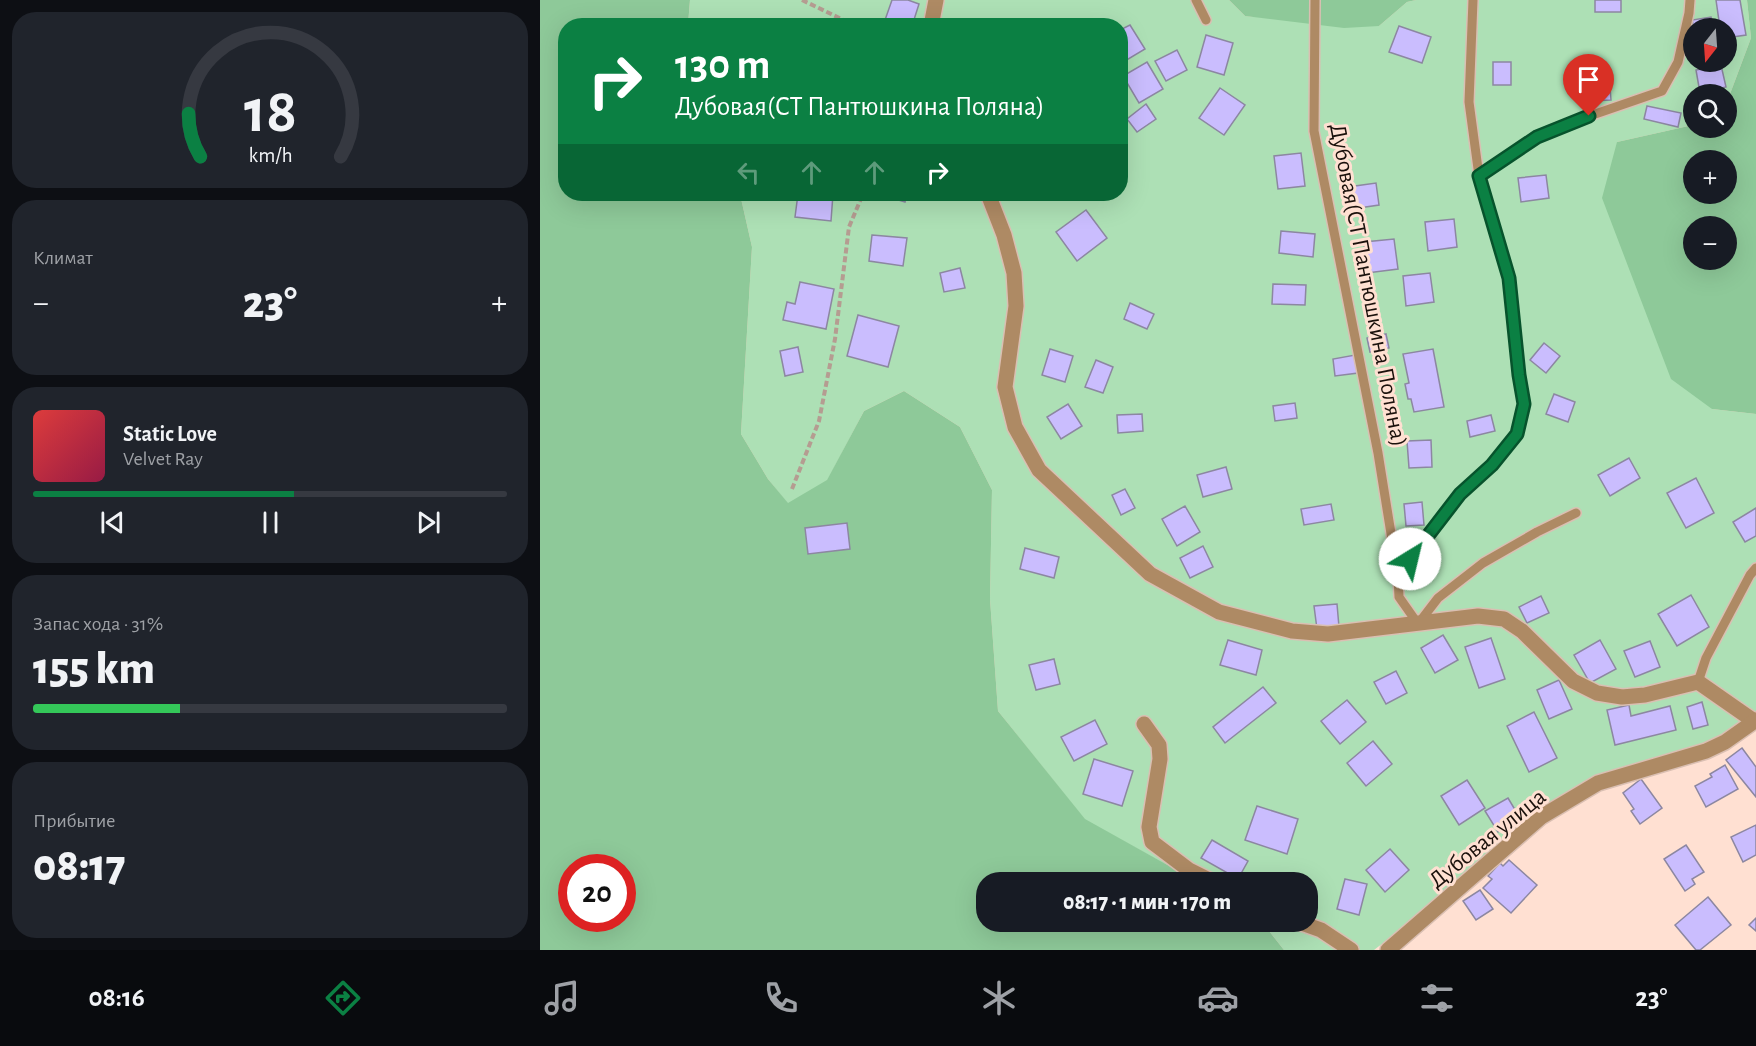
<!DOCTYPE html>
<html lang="ru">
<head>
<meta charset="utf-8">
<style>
	:root { --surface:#171b24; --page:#20242c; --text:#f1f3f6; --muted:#9ea1a6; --line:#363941; --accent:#0b8043 }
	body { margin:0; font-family:"Alegreya Sans",sans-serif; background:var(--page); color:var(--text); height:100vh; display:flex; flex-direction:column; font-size:22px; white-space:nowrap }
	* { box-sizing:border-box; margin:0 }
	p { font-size:20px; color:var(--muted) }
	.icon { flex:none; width:33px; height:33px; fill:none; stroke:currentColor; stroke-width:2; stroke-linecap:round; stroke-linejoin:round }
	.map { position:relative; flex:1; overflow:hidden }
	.drawer { display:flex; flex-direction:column; gap:12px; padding:12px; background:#0d0f14; width:540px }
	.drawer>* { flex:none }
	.guide { position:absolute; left:18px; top:18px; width:570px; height:183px; border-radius:24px; box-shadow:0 6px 24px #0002; background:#0b8043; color:#fff; overflow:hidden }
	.needle { width:39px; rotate:197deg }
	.fabs { position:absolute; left:1143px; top:18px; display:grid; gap:12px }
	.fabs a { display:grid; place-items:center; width:54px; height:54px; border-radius:50%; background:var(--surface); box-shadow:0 6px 24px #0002; font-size:30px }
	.speed { position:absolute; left:18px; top:854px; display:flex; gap:12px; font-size:30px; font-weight:700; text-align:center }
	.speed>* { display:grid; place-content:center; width:78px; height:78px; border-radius:50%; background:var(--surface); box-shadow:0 6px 24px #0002; line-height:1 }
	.speed .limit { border:9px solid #d22; background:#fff; color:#111 }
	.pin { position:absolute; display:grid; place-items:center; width:51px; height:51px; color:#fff; margin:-62px -26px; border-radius:50% 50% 50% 0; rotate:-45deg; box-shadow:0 0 6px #0007 }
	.pin .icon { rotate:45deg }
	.me { position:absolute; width:66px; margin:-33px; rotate:36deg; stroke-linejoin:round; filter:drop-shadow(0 0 4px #0008) }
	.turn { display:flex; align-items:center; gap:21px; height:126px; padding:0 18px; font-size:27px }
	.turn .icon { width:78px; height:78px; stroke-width:2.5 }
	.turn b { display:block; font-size:42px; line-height:51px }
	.lanes { display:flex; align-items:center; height:57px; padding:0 18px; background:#0003; justify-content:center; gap:30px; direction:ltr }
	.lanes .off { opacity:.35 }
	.big { font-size:45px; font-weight:800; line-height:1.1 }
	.drawer .card { flex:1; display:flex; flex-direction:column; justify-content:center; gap:9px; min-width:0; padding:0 21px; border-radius:24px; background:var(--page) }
	.drawer .dial { align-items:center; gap:0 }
	.dial svg { height:156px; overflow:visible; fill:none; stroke:var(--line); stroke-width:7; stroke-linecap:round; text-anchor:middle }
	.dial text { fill:var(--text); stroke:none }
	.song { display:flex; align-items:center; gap:18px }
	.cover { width:72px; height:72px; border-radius:9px; background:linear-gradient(135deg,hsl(0 70% 55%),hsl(340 70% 35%)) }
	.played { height:6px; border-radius:3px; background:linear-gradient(90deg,var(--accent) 55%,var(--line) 55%) }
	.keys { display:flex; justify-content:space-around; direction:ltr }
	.heat { display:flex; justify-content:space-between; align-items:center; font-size:33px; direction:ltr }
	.charge { height:9px; border-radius:4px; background:linear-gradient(90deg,#34c759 31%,var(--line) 0) }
	.trip { position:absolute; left:436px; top:872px; width:342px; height:60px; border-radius:24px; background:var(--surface); box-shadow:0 6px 24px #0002; font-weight:800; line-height:60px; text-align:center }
	.tab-bar { display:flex; height:96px; justify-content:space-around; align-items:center; background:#090b0e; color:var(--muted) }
	.tab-bar .icon { width:42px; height:42px }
	.tab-bar .current { color:var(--accent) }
	.tab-bar b { font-size:27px; color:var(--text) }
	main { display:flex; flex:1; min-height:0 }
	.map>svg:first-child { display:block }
	.green { fill:#ade0b5; fill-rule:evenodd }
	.forest { fill:#8ec999; fill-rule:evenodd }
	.building { fill:#cabdfe; stroke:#8c87a1; stroke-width:1.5 }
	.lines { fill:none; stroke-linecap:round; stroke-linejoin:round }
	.service-casing { stroke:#dabfb2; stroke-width:12 }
	.minor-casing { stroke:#dabfb2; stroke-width:18 }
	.path { stroke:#b59c91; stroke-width:4; stroke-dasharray:6 3; stroke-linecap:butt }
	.service { stroke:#ae8a64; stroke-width:9 }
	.minor { stroke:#ae8a64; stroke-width:15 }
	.route-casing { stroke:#07532c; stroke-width:15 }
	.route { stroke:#0b8043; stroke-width:10 }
	.labels { text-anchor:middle; stroke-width:6; stroke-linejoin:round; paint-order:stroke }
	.street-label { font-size:24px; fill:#1a100b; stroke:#ffe0d2 }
</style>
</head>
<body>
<main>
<section class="drawer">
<div class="card dial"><svg viewBox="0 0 100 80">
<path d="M14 69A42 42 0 1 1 86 69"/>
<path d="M14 69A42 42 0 0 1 8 47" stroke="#0b8043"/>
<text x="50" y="56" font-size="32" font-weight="700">18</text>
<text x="50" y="72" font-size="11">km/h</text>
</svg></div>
<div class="card"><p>Климат</p>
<div class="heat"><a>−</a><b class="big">23°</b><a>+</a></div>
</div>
<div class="card">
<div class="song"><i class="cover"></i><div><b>Static Love</b><p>Velvet Ray</p></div></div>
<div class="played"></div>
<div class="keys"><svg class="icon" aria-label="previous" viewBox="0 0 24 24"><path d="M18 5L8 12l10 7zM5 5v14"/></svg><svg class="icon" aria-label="pause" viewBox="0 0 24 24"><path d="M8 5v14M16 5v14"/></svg><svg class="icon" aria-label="next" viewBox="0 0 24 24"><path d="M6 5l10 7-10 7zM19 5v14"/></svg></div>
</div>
<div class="card"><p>Запас хода · 31%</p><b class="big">155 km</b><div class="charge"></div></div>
<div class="card"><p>Прибытие</p><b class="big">08:17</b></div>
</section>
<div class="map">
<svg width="1216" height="950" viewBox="0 0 1216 950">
	<rect width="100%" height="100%" fill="#ffe0d2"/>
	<path class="green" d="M150 0H689L705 16 839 26 867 2 876 0H1207L1211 38 1187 102 1186 94H1154L1153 125 1077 142 1172 409 1216 414V729L1056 778 834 950H744L721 921H768V882H658L545 820 458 711 450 599 452 490 420 427 364 391 324 411 287 481 248 504 228 479 201 434 212 247 200 194H580V26H148ZM1154 28H1186V62H1154Z"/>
	<g class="forest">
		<path d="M0 0H150L148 25 26 26V194H200L212 247 201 434 228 479 248 503 287 480 324 411 364 391 420 427 452 490 450 599 458 711 545 819 658 882H447V921H721L744 950H0ZM32 867H82V918H32Z"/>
		<polygon points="689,0 876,0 867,2 839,26 804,28 705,16"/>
		<path d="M1207 0H1216V414L1172 409 1131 379 1062 198 1077 142 1153 125 1154 128H1186L1187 102 1211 38ZM1154 160H1186V194H1154ZM1154 226H1186V260H1154Z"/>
	</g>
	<g class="building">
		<polygon points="352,0 368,0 379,4 372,26 360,26 345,20"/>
		<rect x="1055" y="0" width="26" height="12"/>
		<polygon points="1176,0 1200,0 1206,35 1186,38 1186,28 1180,28"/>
		<polygon points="1171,17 1173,28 1154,29 1152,20"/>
		<polygon points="254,22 274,25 274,26 254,26"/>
		<polygon points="590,25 605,49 580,64 580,30"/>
		<polygon points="859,26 891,37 882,63 849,52"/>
		<polygon points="666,35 693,43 684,75 657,67"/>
		<polygon points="637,50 647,70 626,81 615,61"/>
		<polygon points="607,62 623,89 599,103 583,76"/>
		<rect x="953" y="62" width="18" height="23"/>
		<polygon points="1181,65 1186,87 1160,93 1156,70"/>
		<polygon points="1070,87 1071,100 1047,101 1046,89"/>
		<polygon points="680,88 705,105 684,135 659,118"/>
		<polygon points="606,104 616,119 597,132 587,119"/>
		<polygon points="1107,106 1141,113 1138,127 1104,119"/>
		<polygon points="761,153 765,186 738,189 734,156"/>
		<polygon points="1006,175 1009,198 981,202 978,178"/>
		<polygon points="836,183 839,205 812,209 808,187"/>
		<polygon points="258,194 293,194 291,221 255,217"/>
		<polygon points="350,194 367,194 365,202 349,197"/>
		<polygon points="546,210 567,238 537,261 516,232"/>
		<polygon points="914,219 917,247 888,251 885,222"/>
		<polygon points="741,231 775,234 773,257 739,253"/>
		<polygon points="332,235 367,238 363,266 329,261"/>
		<polygon points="854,239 858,269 827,273 824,242"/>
		<polygon points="420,268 425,288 404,292 400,273"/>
		<polygon points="890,273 894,302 866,306 863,276"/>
		<polygon points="260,282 294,289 286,329 243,320 247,302 255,304"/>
		<polygon points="733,284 766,285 765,305 732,304"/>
		<polygon points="590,303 614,314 607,329 584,319"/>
		<polygon points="318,315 359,326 348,367 307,356"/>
		<polygon points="846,334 849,348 830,352 827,338"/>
		<polygon points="1004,343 1020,356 1006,373 990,360"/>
		<polygon points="258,347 263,372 245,376 240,351"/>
		<polygon points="510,349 533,356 525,382 502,375"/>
		<polygon points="893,349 904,407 874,412 871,399 868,399 865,384 869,383 863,354"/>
		<polygon points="815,355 818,373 795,376 793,359"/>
		<polygon points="556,360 573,367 563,393 545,387"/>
		<polygon points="1014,394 1035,402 1028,422 1006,414"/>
		<polygon points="755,403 757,418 735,421 733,406"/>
		<polygon points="528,404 542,426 521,439 507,417"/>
		<polygon points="602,414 603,431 578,433 577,415"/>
		<polygon points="951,415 955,431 930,437 927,421"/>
		<polygon points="891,440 892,467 869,468 867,441"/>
		<polygon points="1089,458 1100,478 1070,496 1058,475"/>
		<polygon points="686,467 692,489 663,497 657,475"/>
		<polygon points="1156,478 1174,513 1146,528 1127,493"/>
		<polygon points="585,489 595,508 581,515 572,495"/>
		<polygon points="882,502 884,525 866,526 864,504"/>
		<polygon points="791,504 794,520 764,525 761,509"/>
		<polygon points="645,506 660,532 637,546 622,519"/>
		<polygon points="1216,508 1216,536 1205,542 1193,522"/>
		<polygon points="307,523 310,549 268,554 265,528"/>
		<polygon points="663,546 673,567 650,578 640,558"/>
		<polygon points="485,548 519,557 514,578 480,569"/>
		<polygon points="1151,595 1169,627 1137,646 1118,614"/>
		<polygon points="1001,596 1009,613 987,623 979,607"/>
		<polygon points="797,604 799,627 777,629 774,606"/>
		<polygon points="903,635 918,660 895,673 881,648"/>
		<polygon points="951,638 965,679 939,688 925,647"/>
		<polygon points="688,640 722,650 716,675 680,665"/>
		<polygon points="1060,640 1076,669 1050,683 1034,655"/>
		<polygon points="1110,641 1120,667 1095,677 1084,651"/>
		<polygon points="514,659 520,684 496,690 489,665"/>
		<polygon points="856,671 867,693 846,704 834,682"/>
		<polygon points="1019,680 1032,709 1009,719 997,690"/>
		<polygon points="723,687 736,703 685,743 673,727"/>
		<polygon points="807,700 826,722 800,744 781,721"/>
		<polygon points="1162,702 1168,725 1153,729 1147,707"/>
		<polygon points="1089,705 1091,716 1130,706 1136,730 1075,745 1067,710"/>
		<polygon points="994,712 1017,758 989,772 967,726"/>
		<polygon points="555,720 567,744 534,761 521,737"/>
		<polygon points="833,741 852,764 826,786 807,763"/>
		<polygon points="1202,748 1216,767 1216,797 1186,760"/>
		<polygon points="554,759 593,771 582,806 543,794"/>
		<polygon points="1185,765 1198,789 1166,807 1155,786 1172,777 1170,774"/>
		<polygon points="1101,779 1122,808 1100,824 1091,811 1094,809 1083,793"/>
		<polygon points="927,780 945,808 919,825 901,796"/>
		<polygon points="968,798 980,818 958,832 945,811"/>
		<polygon points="717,806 758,819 747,854 705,840"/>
		<polygon points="1216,825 1216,855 1203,862 1191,837"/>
		<polygon points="672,840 708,861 698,879 661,858"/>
		<polygon points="1146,845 1164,872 1152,879 1155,884 1145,891 1124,859"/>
		<polygon points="850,849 869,870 845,892 826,870"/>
		<polygon points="969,860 997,885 971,913 943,888 952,879 948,876 960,863 963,866"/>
		<polygon points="805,879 827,884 819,915 797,909"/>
		<polygon points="940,890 953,909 936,920 923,901"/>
		<polygon points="1168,897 1191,925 1160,950 1156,950 1135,925"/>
		<polygon points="1216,918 1216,931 1209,925"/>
	</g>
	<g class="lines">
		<g class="service-casing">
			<g id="service">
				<polyline points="656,0 666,20"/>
				<polyline points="775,0 774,131 838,453 858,577"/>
				<polyline points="933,0 929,102 939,176 969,278 979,375 984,404 977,434 952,465 920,494 883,541 858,577 859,597 878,624 898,598 943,563 997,532 1036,513"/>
				<polyline points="939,176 997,137 1032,122 1122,91 1138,62 1149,13 1150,0"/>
				<polyline points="1158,682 1166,658 1210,575 1216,568"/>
			</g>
		</g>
		<g class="minor-casing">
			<g id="minor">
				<polyline points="391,26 396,0"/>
				<polyline points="448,194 464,235 474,273 476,306 465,387 475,427 499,470 610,574 679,612 752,631 788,634 938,616 964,619 982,631 1033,681 1057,693 1082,697 1105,695 1158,682 1214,721"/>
				<polyline points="604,724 619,745 620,759 609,827 612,842 649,870 673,882"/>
				<polyline points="756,921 781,930 811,950"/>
				<polyline points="848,950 1001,817 1058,783 1166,751 1185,742 1216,720"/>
			</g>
		</g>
		<g class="path">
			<polyline points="262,0 316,26"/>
			<polyline points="252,489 279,421 295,339 309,227 323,194"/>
		</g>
		<use href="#service" class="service"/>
		<use href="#minor" class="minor"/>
	</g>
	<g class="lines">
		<g class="route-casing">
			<polyline id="route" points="870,559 920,494 952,465 977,434 984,404 979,375 969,278 939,176 997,137 1049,116"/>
		</g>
		<use href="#route" class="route"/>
	</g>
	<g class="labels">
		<g class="street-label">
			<text transform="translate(829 285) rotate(79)" y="8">Дубовая(СТ Пантюшкина Поляна)</text>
			<text transform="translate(947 838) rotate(-39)" y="8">Дубовая улица</text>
		</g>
	</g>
</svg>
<div class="fabs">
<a><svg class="needle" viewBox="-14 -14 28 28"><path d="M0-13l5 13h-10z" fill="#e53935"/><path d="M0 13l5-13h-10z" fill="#9ea1a6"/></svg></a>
<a><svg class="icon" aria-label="search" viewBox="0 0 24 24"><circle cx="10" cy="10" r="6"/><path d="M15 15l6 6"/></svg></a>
<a>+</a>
<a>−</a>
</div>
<div class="speed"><div class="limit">20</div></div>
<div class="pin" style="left:1049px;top:116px;background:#d93025"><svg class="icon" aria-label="arrive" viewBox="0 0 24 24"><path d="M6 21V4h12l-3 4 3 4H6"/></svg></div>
<svg class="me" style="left:870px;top:559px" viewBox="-20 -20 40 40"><circle r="19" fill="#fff"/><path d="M0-13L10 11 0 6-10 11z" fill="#0b8043"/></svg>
<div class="trip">08:17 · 1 мин · 170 m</div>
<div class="guide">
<div class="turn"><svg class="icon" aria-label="right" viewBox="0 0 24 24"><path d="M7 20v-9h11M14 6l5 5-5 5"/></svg><div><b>130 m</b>Дубовая(СТ Пантюшкина Поляна)</div></div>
<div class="lanes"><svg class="icon off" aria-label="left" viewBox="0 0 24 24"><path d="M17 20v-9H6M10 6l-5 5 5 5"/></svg><svg class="icon off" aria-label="ahead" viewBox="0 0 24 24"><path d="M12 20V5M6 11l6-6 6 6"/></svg><svg class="icon off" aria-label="ahead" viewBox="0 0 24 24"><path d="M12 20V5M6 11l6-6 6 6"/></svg><svg class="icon" aria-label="right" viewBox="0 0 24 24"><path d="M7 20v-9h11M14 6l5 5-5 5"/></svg></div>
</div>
</div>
</main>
<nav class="tab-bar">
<b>08:16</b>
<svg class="icon current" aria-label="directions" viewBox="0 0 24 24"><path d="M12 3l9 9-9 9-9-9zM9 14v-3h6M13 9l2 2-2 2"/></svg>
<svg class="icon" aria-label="music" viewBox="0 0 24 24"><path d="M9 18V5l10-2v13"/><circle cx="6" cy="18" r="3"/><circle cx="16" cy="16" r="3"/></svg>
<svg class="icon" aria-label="phone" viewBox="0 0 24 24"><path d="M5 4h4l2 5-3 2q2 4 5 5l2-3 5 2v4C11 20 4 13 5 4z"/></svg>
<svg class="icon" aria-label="climate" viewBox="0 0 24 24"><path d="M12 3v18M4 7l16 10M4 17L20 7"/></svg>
<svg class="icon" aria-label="car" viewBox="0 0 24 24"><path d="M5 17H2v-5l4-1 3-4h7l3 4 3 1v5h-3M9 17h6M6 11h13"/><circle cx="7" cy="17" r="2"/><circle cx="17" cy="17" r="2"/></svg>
<svg class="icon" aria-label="filters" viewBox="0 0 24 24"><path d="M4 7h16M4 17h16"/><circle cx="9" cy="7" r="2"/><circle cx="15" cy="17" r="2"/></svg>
<b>23°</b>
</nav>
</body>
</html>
